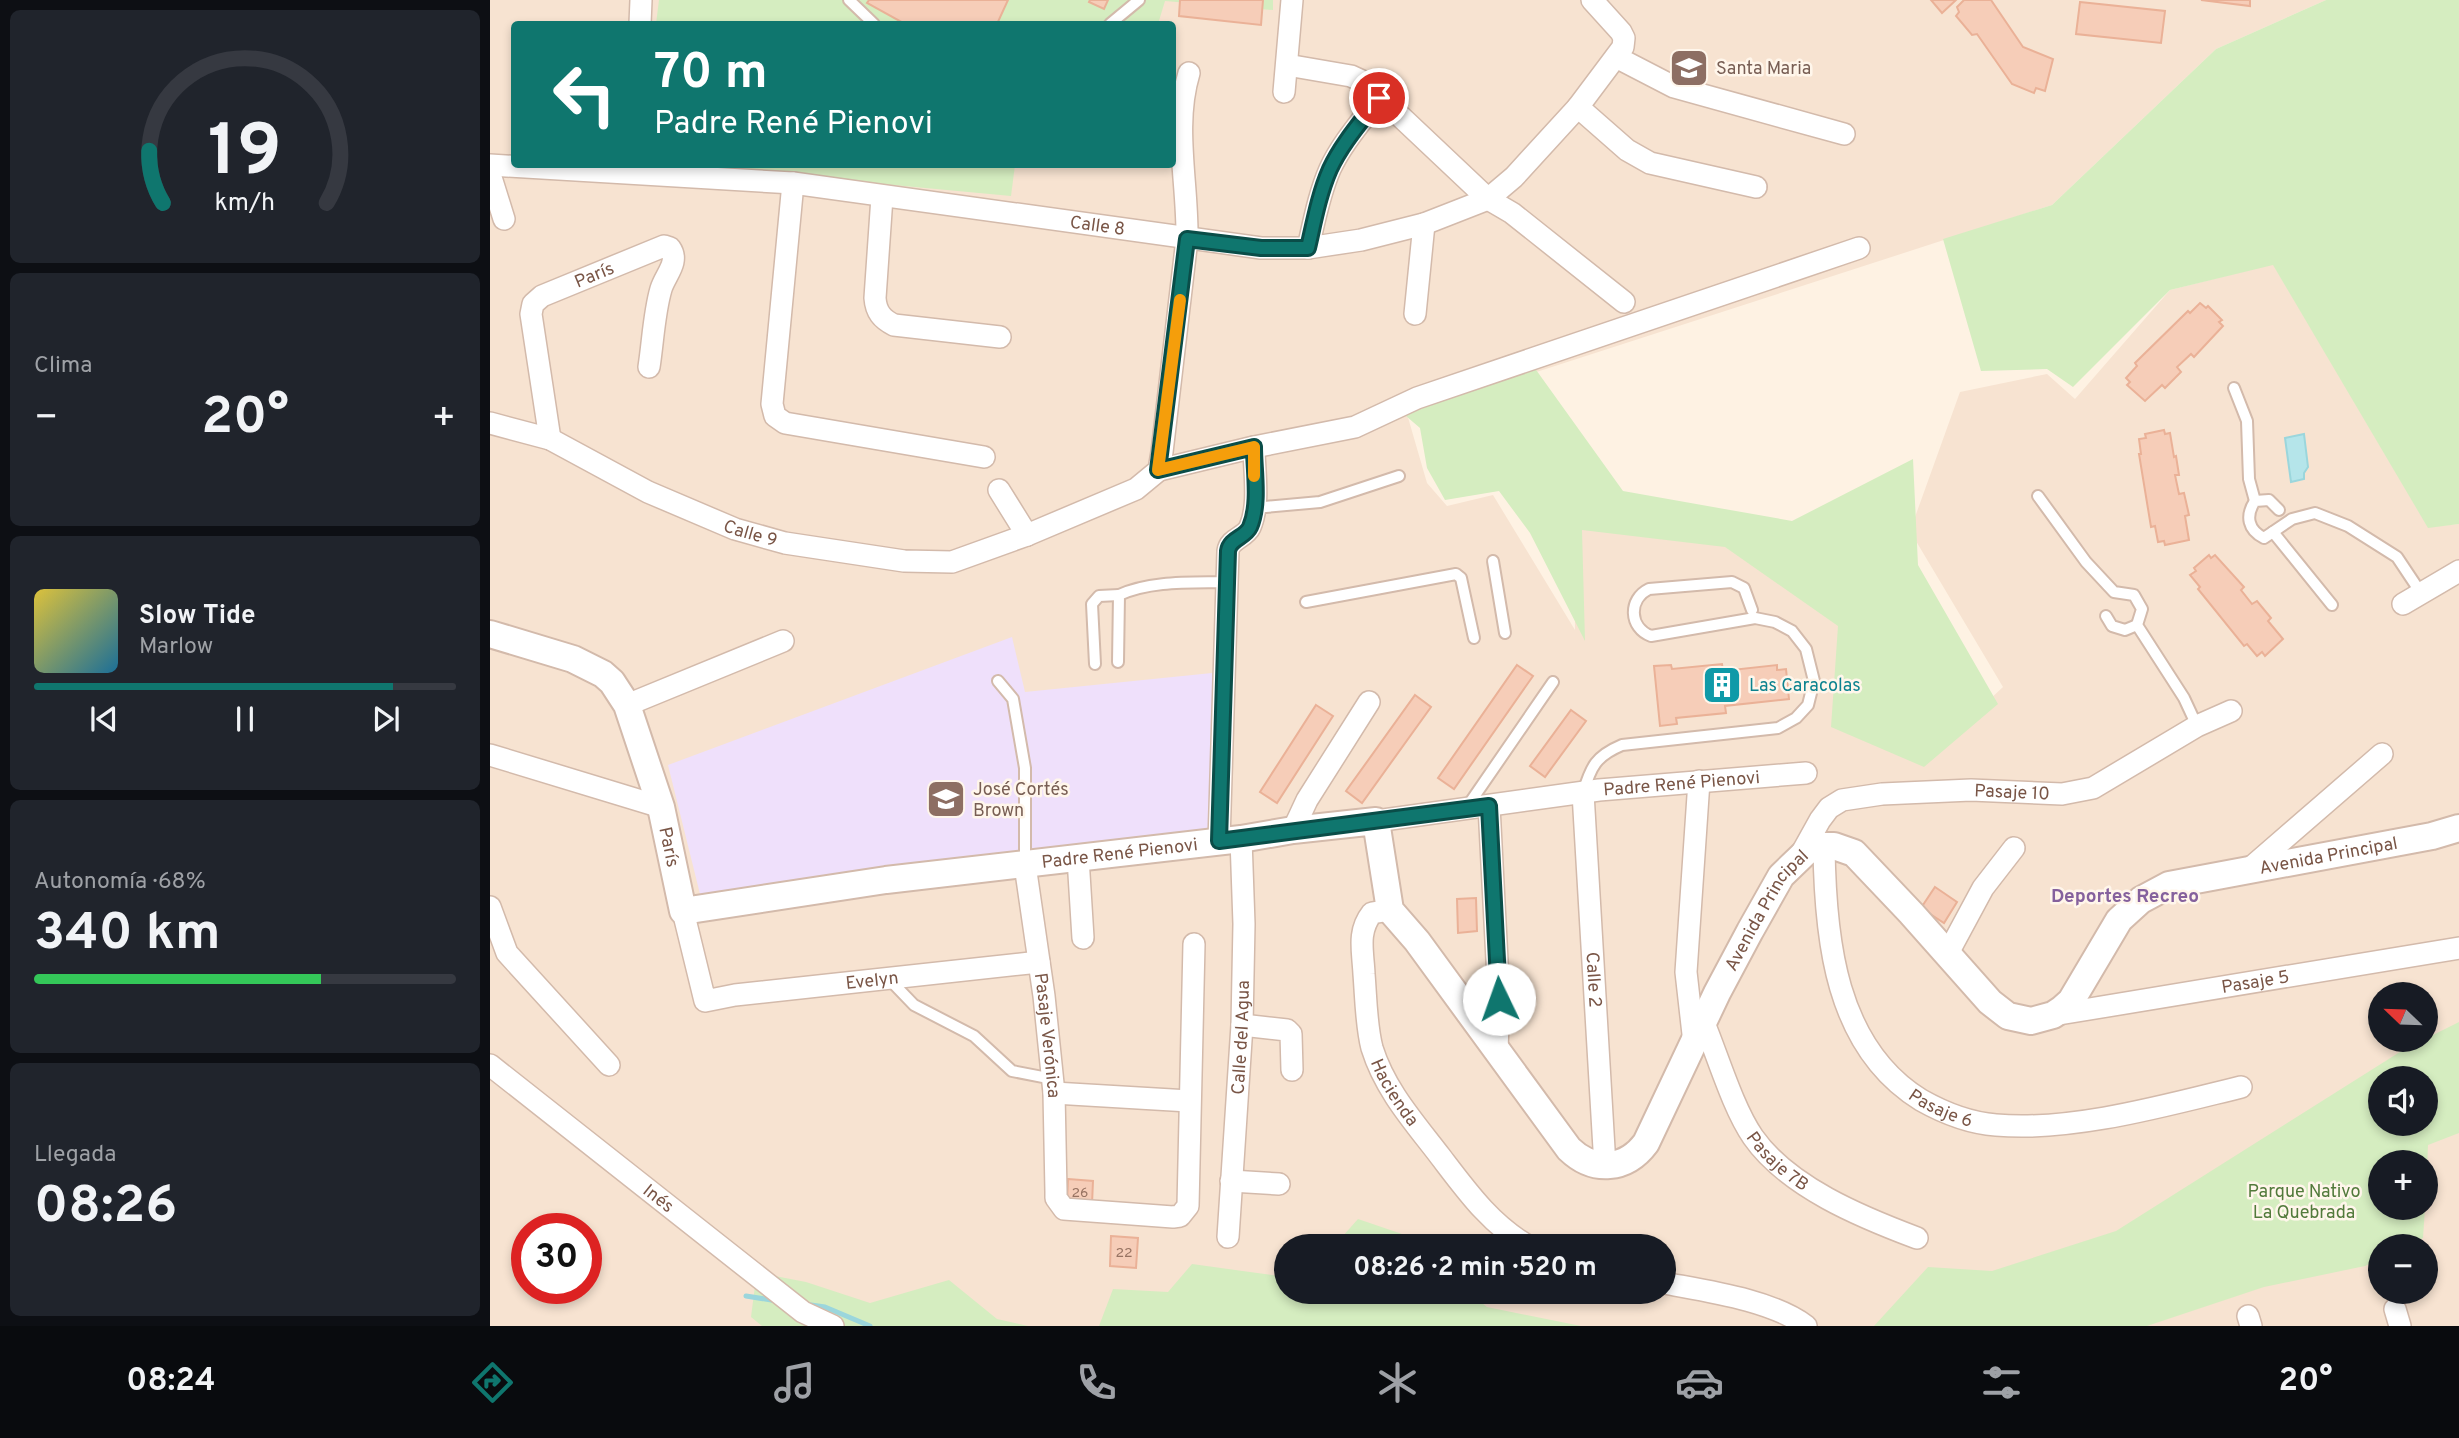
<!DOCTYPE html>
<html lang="es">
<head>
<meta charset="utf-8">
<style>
	:root { --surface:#171b24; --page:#20242c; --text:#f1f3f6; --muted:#9ea1a6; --line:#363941; --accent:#0f766e }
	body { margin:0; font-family:Overpass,sans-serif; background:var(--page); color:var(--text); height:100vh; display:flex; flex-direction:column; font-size:26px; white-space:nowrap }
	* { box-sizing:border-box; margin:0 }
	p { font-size:23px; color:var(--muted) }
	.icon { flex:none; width:38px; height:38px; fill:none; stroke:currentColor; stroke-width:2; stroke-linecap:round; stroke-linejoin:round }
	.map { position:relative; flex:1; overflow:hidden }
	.sheet { display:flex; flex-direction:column; gap:10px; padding:10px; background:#0d0f14; width:490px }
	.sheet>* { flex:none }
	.banner { position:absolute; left:21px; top:21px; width:665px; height:147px; border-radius:7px; box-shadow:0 4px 10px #0003; background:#0f766e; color:#fff; overflow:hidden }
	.needle { width:46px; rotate:293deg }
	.buttons { position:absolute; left:1878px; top:982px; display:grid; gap:14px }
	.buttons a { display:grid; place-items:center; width:70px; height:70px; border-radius:50%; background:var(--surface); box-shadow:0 4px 10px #0003; font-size:35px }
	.speed { position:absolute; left:21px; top:1213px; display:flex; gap:14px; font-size:35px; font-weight:700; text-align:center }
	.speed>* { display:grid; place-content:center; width:91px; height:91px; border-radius:50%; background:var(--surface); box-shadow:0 4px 10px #0003; line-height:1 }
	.speed .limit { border:10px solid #d22; background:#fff; color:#111 }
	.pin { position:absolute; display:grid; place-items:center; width:60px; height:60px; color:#fff; margin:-30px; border:4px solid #fff; border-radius:50%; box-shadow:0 2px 7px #0007 }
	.me { position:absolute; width:77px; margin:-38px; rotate:357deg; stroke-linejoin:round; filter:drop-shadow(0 0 5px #0008) }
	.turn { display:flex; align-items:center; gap:24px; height:147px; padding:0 28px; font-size:32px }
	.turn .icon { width:91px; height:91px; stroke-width:2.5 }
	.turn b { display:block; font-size:49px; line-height:60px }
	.big { font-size:52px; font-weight:700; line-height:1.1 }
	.sheet .widget { flex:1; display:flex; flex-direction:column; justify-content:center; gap:10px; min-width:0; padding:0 24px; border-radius:10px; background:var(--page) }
	.sheet .dial { align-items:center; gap:0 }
	.dial svg { height:182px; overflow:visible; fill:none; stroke:var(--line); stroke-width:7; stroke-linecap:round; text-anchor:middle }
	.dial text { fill:var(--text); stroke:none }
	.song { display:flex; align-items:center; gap:21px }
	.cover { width:84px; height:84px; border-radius:10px; background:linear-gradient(135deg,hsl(50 70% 55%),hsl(200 70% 35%)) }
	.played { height:7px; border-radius:4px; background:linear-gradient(90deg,var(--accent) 85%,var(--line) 85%) }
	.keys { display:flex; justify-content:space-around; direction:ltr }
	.heat { display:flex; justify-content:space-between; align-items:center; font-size:38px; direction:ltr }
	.charge { height:10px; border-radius:5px; background:linear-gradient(90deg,#34c759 68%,var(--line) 0) }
	.trip { position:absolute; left:784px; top:1234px; width:402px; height:70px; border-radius:35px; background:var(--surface); box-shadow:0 4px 10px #0003; font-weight:700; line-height:70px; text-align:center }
	.tabs { display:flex; height:112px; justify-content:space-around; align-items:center; background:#090b0e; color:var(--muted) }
	.tabs .icon { width:49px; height:49px }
	.tabs .selected { color:var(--accent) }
	.tabs b { font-size:32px; color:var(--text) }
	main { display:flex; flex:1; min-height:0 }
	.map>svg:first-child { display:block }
	.residential { fill:#f7e3d1; fill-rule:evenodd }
	.education { fill:#efe0fb }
	.green { fill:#d5edc0; fill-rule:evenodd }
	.water { fill:#b5e5ea; stroke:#9bd6dc; stroke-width:2 }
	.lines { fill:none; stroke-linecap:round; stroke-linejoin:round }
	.stream { stroke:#9bd6dc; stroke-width:5 }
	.building { fill:#f6cdb8; stroke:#eab197; stroke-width:2 }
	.service-casing { stroke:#d3baab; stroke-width:14 }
	.minor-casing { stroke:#d3baab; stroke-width:24 }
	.tertiary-casing { stroke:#d3baab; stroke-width:30 }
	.service { stroke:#fff; stroke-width:10 }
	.minor { stroke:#fff; stroke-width:21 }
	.tertiary { stroke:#fff; stroke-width:26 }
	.route-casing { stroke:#0a4d48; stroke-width:18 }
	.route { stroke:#0f766e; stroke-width:12 }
	.slow { stroke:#f59e0b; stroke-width:12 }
	.labels { text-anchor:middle; stroke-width:5; stroke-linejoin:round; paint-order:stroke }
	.number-label { font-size:14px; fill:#987362 }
	.education-label { font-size:18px; fill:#785e54; stroke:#fff6eb; text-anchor:start }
	.street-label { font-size:18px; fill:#795546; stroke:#fff6eb }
	.culture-label { font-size:18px; fill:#0d838f; stroke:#fff6eb; text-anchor:start }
	.park-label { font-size:18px; fill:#527a3b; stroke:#fff6eb }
	.neighbourhood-label { font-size:19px; font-weight:bold; fill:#85619d; stroke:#fff6eb }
</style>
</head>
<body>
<main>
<section class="sheet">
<div class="widget dial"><svg viewBox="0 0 100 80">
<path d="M14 69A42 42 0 1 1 86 69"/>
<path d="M14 69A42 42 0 0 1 8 46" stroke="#0f766e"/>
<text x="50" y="56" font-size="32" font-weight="700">19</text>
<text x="50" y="72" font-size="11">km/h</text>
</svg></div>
<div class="widget"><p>Clima</p>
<div class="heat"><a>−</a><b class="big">20°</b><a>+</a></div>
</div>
<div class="widget">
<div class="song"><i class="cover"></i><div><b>Slow Tide</b><p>Marlow</p></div></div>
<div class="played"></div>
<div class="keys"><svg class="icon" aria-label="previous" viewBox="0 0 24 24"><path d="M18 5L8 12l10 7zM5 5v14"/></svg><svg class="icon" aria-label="pause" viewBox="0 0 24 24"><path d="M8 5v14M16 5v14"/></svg><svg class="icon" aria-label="next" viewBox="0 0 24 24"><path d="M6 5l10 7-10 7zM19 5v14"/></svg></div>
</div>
<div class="widget"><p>Autonomía · 68%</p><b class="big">340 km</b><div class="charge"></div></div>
<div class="widget"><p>Llegada</p><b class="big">08:26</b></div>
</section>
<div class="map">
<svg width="1969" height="1326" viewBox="0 0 1969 1326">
	<rect width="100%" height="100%" fill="#fef2e3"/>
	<path class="residential" d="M0 0H1836L1726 49 1562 205 917 414 937 483 957 506 1003 495 1085 630 1084 523 1241 536 1371 624 1435 760 1513 687 1420 531 1470 392 1557 374 1585 399 1680 290 1783 264 1938 527 1969 524V1326H0ZM24 24H682V164H24ZM1890 994H1936V1040H1890ZM1890 1078H1936V1124H1890ZM1890 1162H1936V1208H1890ZM37 1228H96V1288H37ZM796 1246H1174V1292H796ZM1890 1246H1936V1292H1890Z"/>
	<polygon class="education" points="522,637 535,692 722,673 727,832 210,894 178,765"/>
	<g class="green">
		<polygon points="169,0 783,0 783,10 675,1 668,24 166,24"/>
		<polygon points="1836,0 1969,0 1969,524 1938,528 1783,265 1680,290 1583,387 1557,369 1491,371 1453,239 1562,205 1726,49"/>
		<polygon points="188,165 525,165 521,196"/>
		<polygon points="1044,367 1133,491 1302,521 1423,459 1428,565 1508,704 1434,767 1341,727 1348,626 1235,547 1092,530 1095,641 1040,533 1009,491 955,500 937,468 930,428 909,410"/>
		<path d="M1969 1022V1133L1938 1145 1936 1193V1162H1890V1208H1935L1933 1238 1916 1246H1890V1259L1875 1266 1774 1287 1657 1326H1384L1438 1267 1502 1271 1626 1231 1913 1050ZM1936 1078V1124H1890V1078Z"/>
		<polygon points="868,1219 912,1234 925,1246 844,1246"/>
		<polygon points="702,1264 796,1277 796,1292 978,1292 997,1307 1091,1326 609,1326 623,1289 678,1292"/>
		<polygon points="264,1272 316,1282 380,1303 459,1280 507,1319 538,1326 272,1326 261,1317 266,1278"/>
	</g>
	<polygon class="water" points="1814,434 1818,467 1814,473 1814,479 1801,482 1795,438"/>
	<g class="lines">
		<g class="stream">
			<polyline points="256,1296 287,1301"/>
			<polyline points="321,1305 335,1307 380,1326"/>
		</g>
	</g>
	<g class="building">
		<polygon points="379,0 518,0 507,24 415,24 377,3"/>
		<polygon points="600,0 618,0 614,9 599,2"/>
		<polygon points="690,0 773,0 771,25 689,16"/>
		<polygon points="1441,0 1466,0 1452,13"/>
		<polygon points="1474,0 1501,0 1533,47 1563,59 1555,91 1546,88 1544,93 1522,84 1487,34 1482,35 1466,16 1469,12 1467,7"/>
		<polygon points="1711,0 1760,0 1760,6"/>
		<polygon points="1590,2 1675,11 1671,43 1586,34"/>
		<polygon points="1710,303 1716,308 1718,306 1732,320 1729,322 1733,326 1704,357 1701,354 1687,367 1691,372 1675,388 1672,385 1655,401 1637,385 1640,382 1636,378 1647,366 1645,363 1698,311 1700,313"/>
		<polygon points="1674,430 1675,434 1680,433 1684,457 1686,456 1689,475 1685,475 1689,494 1694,493 1699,515 1695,516 1699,540 1675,545 1674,541 1668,542 1665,526 1661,527 1649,454 1651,454 1649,439 1656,438 1655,434"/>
		<polygon points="1719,555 1721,558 1725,555 1754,587 1751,590 1762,604 1767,601 1781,618 1778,621 1793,639 1775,656 1772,652 1767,656 1757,644 1754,646 1708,589 1710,587 1700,575 1706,571 1704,568"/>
		<polygon points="1232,664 1233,671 1287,665 1287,670 1296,669 1299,699 1235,706 1236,713 1186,718 1187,724 1170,726 1164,666 1181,665 1182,669"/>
		<polygon points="1027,665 1043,676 964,789 948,778"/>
		<polygon points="925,695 941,707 872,803 856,791"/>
		<polygon points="826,705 843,716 787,803 770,792"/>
		<polygon points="1081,710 1096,721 1055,777 1040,766"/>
		<polygon points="1445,887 1467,902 1454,923 1431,908"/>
		<polygon points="986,898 987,931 968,933 967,899"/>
		<polygon points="578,1179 603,1181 602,1204 577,1203"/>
		<polygon points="621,1236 648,1238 646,1268 620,1266"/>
	</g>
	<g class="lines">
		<g class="service-casing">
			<g id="service">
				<polyline points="359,0 384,24"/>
				<polyline points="620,24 649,0"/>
				<polyline points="1744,388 1757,421 1759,479 1765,501"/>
				<polyline points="1548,496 1596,562 1624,592 1644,595 1652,609 1647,625 1694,698 1707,726"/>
				<polyline points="764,508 830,502 909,476"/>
				<path d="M1789 510 1779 500 1765 501C1755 516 1758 530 1774 538L1802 519 1825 513 1858 526 1907 557 1931 593"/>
				<polyline points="1783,532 1842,605"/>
				<polyline points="1003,561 1015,633"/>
				<polyline points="816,602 966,574 971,578 984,638"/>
				<polyline points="1616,616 1622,626 1635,630 1647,625"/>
				<path d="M628 662 629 595C662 580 703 583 738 582"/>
				<polyline points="605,664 602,604 609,596 629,595"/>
				<polyline points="508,681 523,699 535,768 535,865"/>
				<path d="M1093 793C1101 766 1106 756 1132 745L1288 728 1306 718 1318 705 1324 681 1316 649 1302 631 1285 622 1265 618 1161 636C1139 628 1138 599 1159 589L1242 582 1254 588 1262 610"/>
				<polyline points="977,807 1063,682"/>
				<polyline points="399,979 424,1005 484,1036 522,1071 563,1079"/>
			</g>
		</g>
		<g class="minor-casing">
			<g id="minor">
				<polyline points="150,24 151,0"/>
				<polyline points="1126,57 1184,87 1354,134"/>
				<polyline points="797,65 861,76 874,82 998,199 1022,213 1134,302"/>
				<polyline points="794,92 802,0"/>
				<polyline points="1088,107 1137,150 1160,163 1266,187"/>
				<path id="s1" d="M0 165 303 183 771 248H818L871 240 934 224 998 199 1024 177 1088 107 1133 47 1134 38 1131 32 1102 0"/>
				<polyline points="0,174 14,219"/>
				<polyline points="303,183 282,404 285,416 295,423 494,457"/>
				<path d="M392 197 385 298C386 312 392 319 404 325L510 337"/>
				<path d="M818 248C824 222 829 194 840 169 852 143 872 121 889 98"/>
				<polyline points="925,314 934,224"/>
				<path id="s2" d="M0 423 60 439 158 492 245 529 295 543 414 561 462 562 537 535 646 489 669 470 672 452 697 239C698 184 683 126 699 73"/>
				<path id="s3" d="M60 439 41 314 43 304 52 296 174 246 180 248C190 262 175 275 171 289 164 313 163 341 159 367"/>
				<polyline points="669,470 764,447 865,427 927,398 1369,248"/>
				<polyline points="509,490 537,535"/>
				<polyline points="1913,604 1969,571"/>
				<polyline points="137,705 293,641"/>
				<polyline points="0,755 171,807"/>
				<path id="s4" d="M1093 793 1115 1166"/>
				<polyline points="999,806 1009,999 1007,1049"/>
				<path id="s5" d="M886 821 1109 790 1316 773"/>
				<polyline points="803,830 817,800 879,702"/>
				<path d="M729 841 738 551C740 538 755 538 760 527 770 504 764 471 764 447"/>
				<path id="s6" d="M1334 846C1335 938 1345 1047 1431 1100 1454 1113 1480 1123 1506 1125 1582 1132 1677 1105 1751 1087"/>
				<path id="s7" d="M1310 856 1330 820 1339 808 1352 800 1392 794 1481 790 1572 794 1603 788 1707 726 1741 711"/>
				<polyline points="588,858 593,938"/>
				<path id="s8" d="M535 865 554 996 564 1093 566 1192V1198L574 1209 683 1217 690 1216 698 1206 704 944"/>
				<polyline points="1757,871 1892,754"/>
				<polyline points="0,907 17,953 119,1065"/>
				<path id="s9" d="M900 910 882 913C867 932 873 951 874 974 876 998 876 1025 882 1048 895 1090 924 1122 950 1156 976 1190 1000 1224 1038 1246"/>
				<path id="s10" d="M193 911 215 1001 245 995 549 962"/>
				<polyline points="1458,953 1493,888 1524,848"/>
				<path id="s11" d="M1563 1015 1969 948"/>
				<path id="s12" d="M1214 1023C1228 1057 1243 1108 1263 1137 1298 1187 1371 1217 1427 1238"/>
				<polyline points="752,1025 797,1030 801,1034 802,1070"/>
				<polyline points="1204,1043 1196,972 1209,781"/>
				<path id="s13" d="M0 1065 313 1312 343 1326"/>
				<polyline points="564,1093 699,1101"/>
				<polyline points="741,1181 789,1184"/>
				<path id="s14" d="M738 1237 752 1025 754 924 751 839"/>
				<path d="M1174 1283C1216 1291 1282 1300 1316 1326"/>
				<polyline points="1905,1309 1910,1326"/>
				<polyline points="1758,1316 1761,1326"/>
			</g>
		</g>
		<g class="tertiary-casing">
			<g id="tertiary">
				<path id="s15" d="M0 634 83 659 113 674 122 682 137 705 171 807 193 911 396 880 751 839 803 830 886 821 900 910 927 941 1079 1149C1104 1173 1136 1170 1156 1143L1227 993 1260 931 1291 876 1317 851 1334 846H1344L1364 853 1421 913 1500 1002 1518 1016 1541 1021 1563 1015 1572 1009 1581 1001 1629 920 1651 900 1679 885 1942 836 1969 828"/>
			</g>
		</g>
		<use href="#service" class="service"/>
		<use href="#minor" class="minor"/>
		<use href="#tertiary" class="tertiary"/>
	</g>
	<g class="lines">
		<g class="route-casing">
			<path id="route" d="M889 98C872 121 852 143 840 169 829 194 824 222 818 248H771L697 239 668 470 764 447C764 471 770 504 760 527 755 538 740 538 738 551L729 841 999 806 1009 999"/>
		</g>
		<use href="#route" class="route"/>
		<polyline class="slow" points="690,300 668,470 764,447 764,476"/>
	</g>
	<defs>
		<g id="school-square" transform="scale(2.0125)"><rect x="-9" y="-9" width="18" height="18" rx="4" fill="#8d6e63" stroke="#fff6eb"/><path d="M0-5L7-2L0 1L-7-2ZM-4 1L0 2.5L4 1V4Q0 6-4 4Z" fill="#fff"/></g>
		<g id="building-square" transform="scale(2.0125)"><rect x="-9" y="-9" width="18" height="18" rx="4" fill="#0f9aa8" stroke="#fff6eb"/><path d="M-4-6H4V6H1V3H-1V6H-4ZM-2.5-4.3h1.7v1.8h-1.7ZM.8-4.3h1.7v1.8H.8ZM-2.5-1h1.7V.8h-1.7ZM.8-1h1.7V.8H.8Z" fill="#fff"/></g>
	</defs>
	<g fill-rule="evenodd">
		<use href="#school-square" x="1199" y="68"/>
		<use href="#building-square" x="1232" y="685"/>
		<use href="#school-square" x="456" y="799"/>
	</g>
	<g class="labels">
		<g class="number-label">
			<text x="590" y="1197">26</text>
			<text x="634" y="1257">22</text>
		</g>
		<g class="education-label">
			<text x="1226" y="74">Santa Maria</text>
			<text x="483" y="795">José Cortés<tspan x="483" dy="21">Brown</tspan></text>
		</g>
		<g class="street-label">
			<text dy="6" stroke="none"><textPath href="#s1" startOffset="611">Calle 8</textPath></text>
			<text dy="6" stroke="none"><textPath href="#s3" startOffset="205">París</textPath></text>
			<text dy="6" stroke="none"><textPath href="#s2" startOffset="284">Calle 9</textPath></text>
			<text dy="6" stroke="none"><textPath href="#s5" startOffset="308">Padre René Pienovi</textPath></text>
			<text dy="6" stroke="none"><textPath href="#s7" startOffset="242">Pasaje 10</textPath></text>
			<text dy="6" stroke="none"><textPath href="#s15" startOffset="308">París</textPath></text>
			<text dy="6" stroke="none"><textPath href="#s15" startOffset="814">Padre René Pienovi</textPath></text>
			<text dy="6" stroke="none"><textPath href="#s15" startOffset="2546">Avenida Principal</textPath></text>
			<text dy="6" stroke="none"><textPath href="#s15" startOffset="1813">Avenida Principal</textPath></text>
			<text dy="6" stroke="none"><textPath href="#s4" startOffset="187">Calle 2</textPath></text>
			<text dy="6" stroke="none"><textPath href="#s10" startOffset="261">Evelyn</textPath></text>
			<text dy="6" stroke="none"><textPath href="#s11" startOffset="205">Pasaje 5</textPath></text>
			<text dy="6" stroke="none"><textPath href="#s8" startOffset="172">Pasaje Verónica</textPath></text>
			<text dy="6" stroke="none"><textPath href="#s14" startOffset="200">Calle del Agua</textPath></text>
			<text dy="6" stroke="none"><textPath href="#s9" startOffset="206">Hacienda</textPath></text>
			<text dy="6" stroke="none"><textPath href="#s6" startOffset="306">Pasaje 6</textPath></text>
			<text dy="6" stroke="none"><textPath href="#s12" startOffset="159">Pasaje 7B</textPath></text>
			<text dy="6" stroke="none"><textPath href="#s13" startOffset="215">Inés</textPath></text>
		</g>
		<g class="culture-label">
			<text x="1259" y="691">Las Caracolas</text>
		</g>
		<g class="park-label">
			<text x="1814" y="1197">Parque Nativo<tspan x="1814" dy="21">La Quebrada</tspan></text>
		</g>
		<g class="neighbourhood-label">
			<text x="1635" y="902">Deportes Recreo</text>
		</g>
	</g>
</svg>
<div class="buttons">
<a><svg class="needle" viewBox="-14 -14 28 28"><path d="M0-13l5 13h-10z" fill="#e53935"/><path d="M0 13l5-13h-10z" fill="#9ea1a6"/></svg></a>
<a><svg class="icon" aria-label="sound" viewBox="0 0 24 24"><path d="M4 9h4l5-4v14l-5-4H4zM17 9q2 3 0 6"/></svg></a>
<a>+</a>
<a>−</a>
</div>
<div class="speed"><div class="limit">30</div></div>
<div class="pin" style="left:889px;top:98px;background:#d93025"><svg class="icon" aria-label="arrive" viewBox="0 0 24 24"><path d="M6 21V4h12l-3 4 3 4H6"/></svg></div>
<svg class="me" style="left:1009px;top:999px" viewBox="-20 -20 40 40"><circle r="19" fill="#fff"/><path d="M0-13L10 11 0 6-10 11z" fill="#0f766e"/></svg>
<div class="trip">08:26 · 2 min · 520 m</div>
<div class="banner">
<div class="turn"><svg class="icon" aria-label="left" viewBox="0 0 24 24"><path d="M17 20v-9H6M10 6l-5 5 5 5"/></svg><div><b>70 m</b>Padre René Pienovi</div></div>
</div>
</div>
</main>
<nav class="tabs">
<b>08:24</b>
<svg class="icon selected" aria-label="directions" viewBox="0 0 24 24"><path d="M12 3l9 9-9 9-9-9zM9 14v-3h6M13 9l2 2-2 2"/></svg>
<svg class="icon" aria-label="music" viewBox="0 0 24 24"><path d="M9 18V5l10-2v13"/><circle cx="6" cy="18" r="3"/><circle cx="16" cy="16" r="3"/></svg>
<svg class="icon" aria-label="phone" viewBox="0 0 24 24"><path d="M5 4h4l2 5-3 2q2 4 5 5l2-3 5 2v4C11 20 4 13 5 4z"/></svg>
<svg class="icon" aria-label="climate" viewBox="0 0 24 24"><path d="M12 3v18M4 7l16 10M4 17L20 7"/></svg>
<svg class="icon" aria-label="car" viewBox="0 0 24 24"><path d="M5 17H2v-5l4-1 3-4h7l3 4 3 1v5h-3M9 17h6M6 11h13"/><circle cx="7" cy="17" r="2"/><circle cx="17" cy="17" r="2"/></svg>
<svg class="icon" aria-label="filters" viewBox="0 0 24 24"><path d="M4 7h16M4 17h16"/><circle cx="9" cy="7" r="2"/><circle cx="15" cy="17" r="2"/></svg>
<b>20°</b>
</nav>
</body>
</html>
